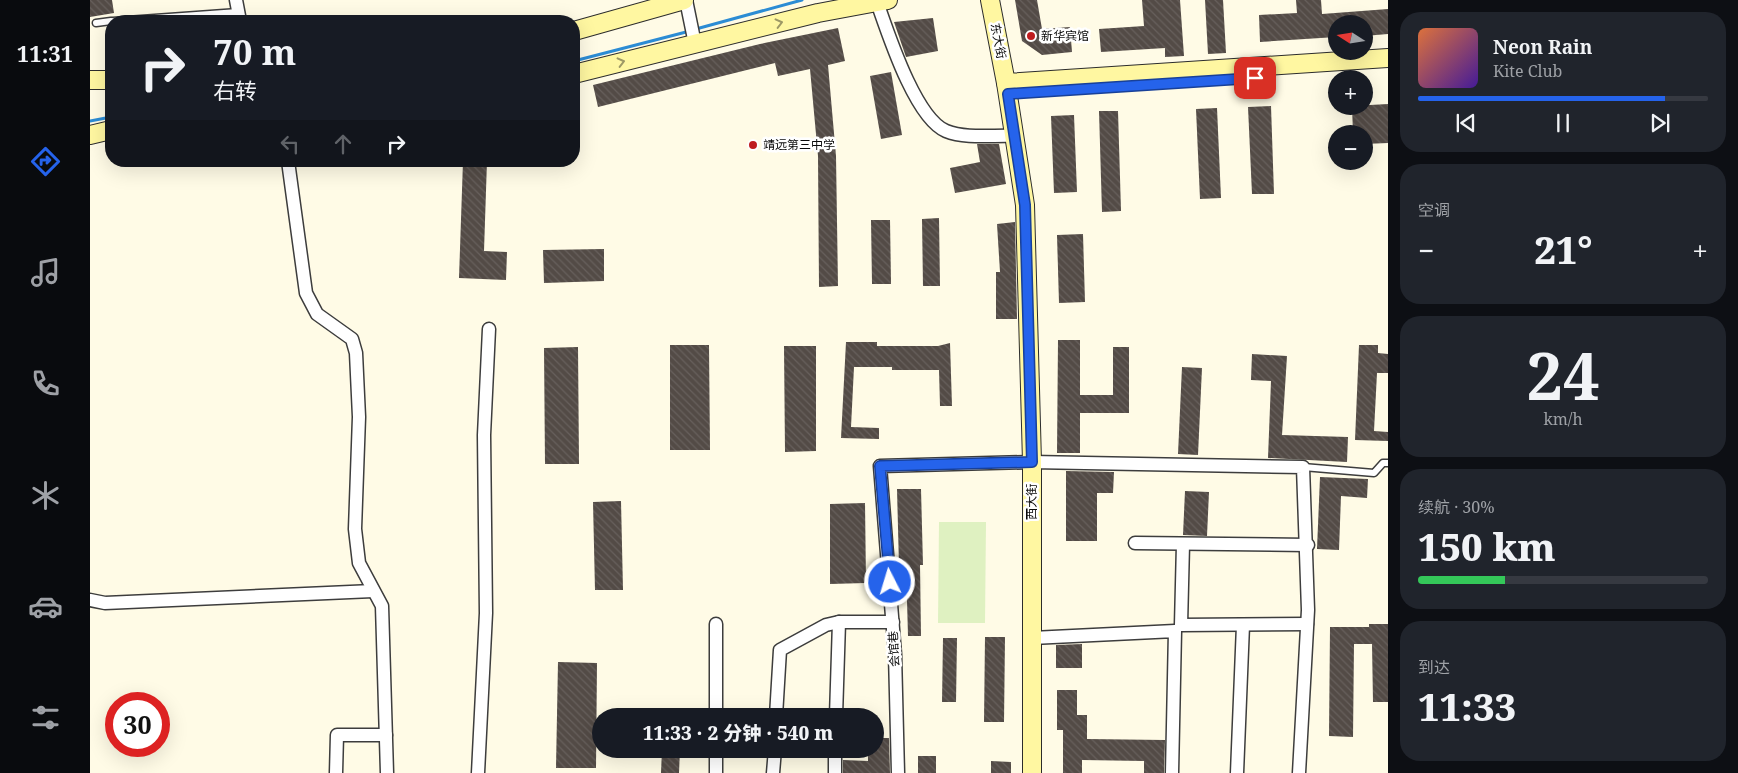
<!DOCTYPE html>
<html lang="zh">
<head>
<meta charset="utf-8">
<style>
	:root { --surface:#171b24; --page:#20242c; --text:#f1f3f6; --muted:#9ea1a6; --line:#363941; --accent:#2563eb }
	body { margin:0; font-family:"Noto Serif","Noto Sans SC",serif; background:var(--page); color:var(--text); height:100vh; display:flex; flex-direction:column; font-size:19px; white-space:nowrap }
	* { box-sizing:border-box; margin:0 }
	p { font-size:16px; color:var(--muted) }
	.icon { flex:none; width:28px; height:28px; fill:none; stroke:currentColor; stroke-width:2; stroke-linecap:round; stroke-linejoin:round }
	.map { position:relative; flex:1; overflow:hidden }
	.details { display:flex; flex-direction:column; gap:12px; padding:12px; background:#0d0f14; width:350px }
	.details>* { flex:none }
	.banner { position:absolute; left:15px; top:15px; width:475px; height:152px; border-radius:20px; box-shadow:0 5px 20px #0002; background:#171b24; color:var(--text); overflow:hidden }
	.needle { width:32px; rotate:282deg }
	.buttons { position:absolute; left:1238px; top:15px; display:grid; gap:10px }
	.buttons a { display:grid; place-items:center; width:45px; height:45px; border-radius:50%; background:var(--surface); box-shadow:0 5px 20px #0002; font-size:25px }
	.speed { position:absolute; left:15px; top:692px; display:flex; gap:10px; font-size:25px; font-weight:700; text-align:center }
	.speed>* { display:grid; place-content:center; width:65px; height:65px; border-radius:50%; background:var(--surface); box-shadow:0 5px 20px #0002; line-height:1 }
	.speed .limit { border:8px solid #d22; background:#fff; color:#111 }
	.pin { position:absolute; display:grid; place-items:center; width:42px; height:42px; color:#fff; margin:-21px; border-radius:10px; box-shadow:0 2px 8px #0006 }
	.me { position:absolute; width:55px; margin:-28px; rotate:355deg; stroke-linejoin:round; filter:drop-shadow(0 0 4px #0008) }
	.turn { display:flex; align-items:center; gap:18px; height:105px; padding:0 25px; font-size:22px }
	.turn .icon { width:65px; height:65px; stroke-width:2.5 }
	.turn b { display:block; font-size:35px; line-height:42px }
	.lanes { display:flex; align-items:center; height:48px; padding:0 25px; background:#0003; justify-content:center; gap:25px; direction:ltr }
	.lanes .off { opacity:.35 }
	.big { font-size:38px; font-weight:800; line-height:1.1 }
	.details .widget { flex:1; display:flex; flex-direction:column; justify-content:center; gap:8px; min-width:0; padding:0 18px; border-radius:20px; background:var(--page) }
	.details .dial { align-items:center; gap:0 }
	.dial b { font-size:65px; line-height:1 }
	.song { display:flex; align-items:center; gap:15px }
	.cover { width:60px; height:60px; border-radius:8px; background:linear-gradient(135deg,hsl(20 70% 55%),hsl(260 70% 35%)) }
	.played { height:5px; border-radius:2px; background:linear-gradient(90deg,var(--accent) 85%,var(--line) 85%) }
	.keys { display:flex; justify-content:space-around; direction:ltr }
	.heat { display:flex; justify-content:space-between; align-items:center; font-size:28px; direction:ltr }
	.charge { height:8px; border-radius:4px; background:linear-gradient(90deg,#34c759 30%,var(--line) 0) }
	.trip { position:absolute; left:502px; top:708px; width:292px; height:50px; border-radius:25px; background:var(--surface); box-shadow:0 5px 20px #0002; font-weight:800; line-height:50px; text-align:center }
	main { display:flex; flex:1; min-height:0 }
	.menu { display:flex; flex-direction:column; width:90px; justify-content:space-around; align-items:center; background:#090b0e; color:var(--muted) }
	.menu .icon { width:35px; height:35px }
	.menu .on { color:var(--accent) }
	.menu b { font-size:22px; color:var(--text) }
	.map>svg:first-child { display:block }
	.pitch { fill:#dff1c1 }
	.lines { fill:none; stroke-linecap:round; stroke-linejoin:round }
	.stream { stroke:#2c8cd4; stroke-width:3 }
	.building { fill:url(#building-back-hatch) }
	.service-casing { stroke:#3d3d3d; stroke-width:9 }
	.minor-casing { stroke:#3d3d3d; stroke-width:15 }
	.secondary-casing { stroke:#2c2c2c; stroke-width:20 }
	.service { stroke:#fff; stroke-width:6 }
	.minor { stroke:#fff; stroke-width:12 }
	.secondary { stroke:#fff7a1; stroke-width:18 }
	.oneway { stroke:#9d9865 }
	.route-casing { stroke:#184099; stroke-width:12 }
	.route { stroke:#2563eb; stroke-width:9 }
	.poi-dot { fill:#bf1c1f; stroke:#fff; stroke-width:2 }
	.labels { text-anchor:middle; stroke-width:5; stroke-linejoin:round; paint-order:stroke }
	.poi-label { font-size:12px; fill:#0a0a0a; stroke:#fff; text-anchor:start }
	.street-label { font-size:12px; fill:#0a0a0a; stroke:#fff }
</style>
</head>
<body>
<main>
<nav class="menu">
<b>11:31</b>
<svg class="icon on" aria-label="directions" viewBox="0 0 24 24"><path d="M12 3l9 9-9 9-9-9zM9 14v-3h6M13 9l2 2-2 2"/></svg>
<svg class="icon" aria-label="music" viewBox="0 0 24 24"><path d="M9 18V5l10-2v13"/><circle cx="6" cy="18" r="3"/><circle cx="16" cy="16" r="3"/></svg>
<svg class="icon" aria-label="phone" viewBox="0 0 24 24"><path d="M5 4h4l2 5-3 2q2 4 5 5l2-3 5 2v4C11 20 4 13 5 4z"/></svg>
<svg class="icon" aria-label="climate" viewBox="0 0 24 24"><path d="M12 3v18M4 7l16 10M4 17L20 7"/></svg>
<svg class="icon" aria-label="car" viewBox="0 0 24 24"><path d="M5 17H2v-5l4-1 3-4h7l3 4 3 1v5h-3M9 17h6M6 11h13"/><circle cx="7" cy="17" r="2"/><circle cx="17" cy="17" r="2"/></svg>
<svg class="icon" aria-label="filters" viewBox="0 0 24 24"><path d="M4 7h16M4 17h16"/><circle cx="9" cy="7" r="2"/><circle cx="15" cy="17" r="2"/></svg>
</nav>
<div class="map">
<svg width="1298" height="773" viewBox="0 0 1298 773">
	<defs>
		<pattern id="building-back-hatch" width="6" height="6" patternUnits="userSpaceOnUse" patternTransform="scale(1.25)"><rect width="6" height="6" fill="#534b46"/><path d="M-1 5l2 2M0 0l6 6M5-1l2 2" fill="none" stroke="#67605c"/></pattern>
	</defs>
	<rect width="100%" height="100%" fill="#fffbe6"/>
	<polygon class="pitch" points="849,522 896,522 895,623 848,623"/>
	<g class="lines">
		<g class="stream">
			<polyline points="606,29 712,0"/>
			<polyline points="484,61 600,31"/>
			<polyline points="0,121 21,117"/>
		</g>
	</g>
	<g class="building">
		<polygon points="0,0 22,0 24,13 0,17"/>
		<polygon points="925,0 947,0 952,29 980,27 982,52 952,55 932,41"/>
		<polygon points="1052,0 1090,0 1094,56 1075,57 1075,48 1011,52 1009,29 1054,26"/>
		<polygon points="1115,0 1133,0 1136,53 1118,54"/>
		<polygon points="1206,0 1231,0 1232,14 1298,9 1298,34 1274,36 1274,24 1246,24 1246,37 1170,42 1169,15 1207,13"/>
		<polygon points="843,18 848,51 816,57 804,22"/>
		<polygon points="748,28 755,61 738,65 746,156 748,286 729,287 728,156 720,69 688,76 685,63 508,107 503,85 670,44"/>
		<polygon points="801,72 812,135 791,139 780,76"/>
		<polygon points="1298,104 1298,143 1274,144 1274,134 1263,134 1262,106"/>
		<polygon points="1181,106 1184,194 1162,194 1158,107"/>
		<polygon points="1127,108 1131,198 1110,199 1106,109"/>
		<polygon points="1009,111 1028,111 1031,211 1012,212"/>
		<polygon points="984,115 987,192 964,193 961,116"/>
		<polygon points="887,144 909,144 916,184 865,193 860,168 890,162"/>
		<polygon points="373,161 397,161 394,251 417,252 416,280 369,278"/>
		<polygon points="849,218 850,286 833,286 832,219"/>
		<polygon points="781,220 800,220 801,284 782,284"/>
		<polygon points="925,222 927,319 906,319 906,272 910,272 907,224"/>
		<polygon points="993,234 995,302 969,303 967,235"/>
		<polygon points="514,249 514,281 454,283 453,250"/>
		<polygon points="968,340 990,340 990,395 1023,395 1023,347 1039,347 1039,413 990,413 990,453 967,453"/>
		<polygon points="756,342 787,342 787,346 848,346 860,343 862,406 850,406 849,370 802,370 802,367 764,367 761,427 789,428 789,439 751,438"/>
		<polygon points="580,345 619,345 620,450 580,450"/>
		<polygon points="1269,345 1288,345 1288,353 1298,354 1298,373 1287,373 1284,431 1298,432 1298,441 1265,440"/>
		<polygon points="694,346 726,346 726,451 695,452"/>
		<polygon points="488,347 489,464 455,464 454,348"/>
		<polygon points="1162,354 1197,356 1192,435 1258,437 1257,462 1178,458 1181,381 1161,380"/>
		<polygon points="1092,367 1112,368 1108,455 1088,454"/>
		<polygon points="976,471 1024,472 1023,493 1007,493 1007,541 976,541"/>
		<polygon points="1230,477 1278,479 1277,498 1251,496 1249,550 1227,549"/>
		<polygon points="807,489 831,489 833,565 830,565 831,636 818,636 816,565 809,566"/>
		<polygon points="1095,491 1119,492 1117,536 1093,535"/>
		<polygon points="531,501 533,590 505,590 503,502"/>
		<polygon points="775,503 776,583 740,584 740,504"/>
		<polygon points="1279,624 1298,624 1298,702 1283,702 1282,644 1264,644 1263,737 1239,736 1240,627 1279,627"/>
		<polygon points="895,637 915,637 914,722 894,722"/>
		<polygon points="853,638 867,638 866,702 852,702"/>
		<polygon points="992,644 992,668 966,668 966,645"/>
		<polygon points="468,662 507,663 506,768 466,768"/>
		<polygon points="967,690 987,690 987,715 997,715 997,739 1075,740 1074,773 1054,773 1054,761 992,760 992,773 973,773 973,730 967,730"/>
		<polygon points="786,738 799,738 800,773 753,773 753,760 778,761 778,749 786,749"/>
		<polygon points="572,749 590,749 589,773 571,773"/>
		<rect x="828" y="756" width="18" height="17"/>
		<polygon points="901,761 921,762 921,773 901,773"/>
	</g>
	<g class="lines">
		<g class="service-casing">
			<g id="service">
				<polyline points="23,21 148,12"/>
				<polyline points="6,23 21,21"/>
				<polyline points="1213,467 1284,473 1293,463 1298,463"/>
			</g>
		</g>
		<g class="minor-casing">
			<g id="minor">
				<polyline points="146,0 150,21"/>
				<polyline points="596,0 605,44"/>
				<path d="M787 2C798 33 825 118 856 131 876 139 903 135 924 136"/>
				<polyline points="198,161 216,293 227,314 262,339 266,353 269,417 265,529 269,563 292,606 297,773"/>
				<polyline points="1045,543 1218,545"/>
				<polyline points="1093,544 1091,625 1217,624"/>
				<polyline points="0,600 15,603 283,591"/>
				<polyline points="626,624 626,716"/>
				<polyline points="942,638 1085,631 1082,773"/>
				<polyline points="686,716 690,650 736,625 749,622 803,622"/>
				<polyline points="746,716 749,622"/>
				<polyline points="626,749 626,773"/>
				<polyline points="246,773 247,735 296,735"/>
				<polyline points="388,773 396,613 394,435 399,329"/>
				<polyline points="683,773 685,749"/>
				<polyline points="745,773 745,749"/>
				<polyline points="808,773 805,654 790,466 942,462 1213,467 1218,610 1209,773"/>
				<polyline points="1147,773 1153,625"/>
			</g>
		</g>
		<g class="secondary-casing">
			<g id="secondary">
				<polyline points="900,0 916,83 935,205 942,462 942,773"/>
				<polyline points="484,31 594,0"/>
				<polyline points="484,74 728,13 798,0"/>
				<polyline points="0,80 21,80"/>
				<polyline points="916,83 1298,58"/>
				<polyline points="0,135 21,130"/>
			</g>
		</g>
		<use href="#service" class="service"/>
		<use href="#minor" class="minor"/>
		<use href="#secondary" class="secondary"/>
	</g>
	<defs><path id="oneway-chevron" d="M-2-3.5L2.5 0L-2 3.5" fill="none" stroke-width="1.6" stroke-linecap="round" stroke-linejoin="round" transform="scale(1.25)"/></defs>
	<g class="oneway">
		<use href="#oneway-chevron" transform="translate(689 23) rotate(-14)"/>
		<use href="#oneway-chevron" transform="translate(531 62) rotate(-14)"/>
	</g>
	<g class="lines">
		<g class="route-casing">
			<polyline id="route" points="800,582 790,466 942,462 935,205 918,94 1165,78"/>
		</g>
		<use href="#route" class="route"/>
	</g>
	<g class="poi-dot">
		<circle cx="941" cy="36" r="5"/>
		<circle cx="663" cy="145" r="5"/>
	</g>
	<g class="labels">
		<g class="poi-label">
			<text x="951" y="40">新华宾馆</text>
			<text x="673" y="149">靖远第三中学</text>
		</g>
		<g class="street-label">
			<text transform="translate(908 41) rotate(79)" y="4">东大街</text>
			<text transform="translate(942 502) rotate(-90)" y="4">西大街</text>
			<text transform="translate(804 649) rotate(-93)" y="4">会馆巷</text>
		</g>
	</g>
</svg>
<div class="buttons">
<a><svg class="needle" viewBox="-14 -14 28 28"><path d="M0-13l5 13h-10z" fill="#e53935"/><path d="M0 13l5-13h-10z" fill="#9ea1a6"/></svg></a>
<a>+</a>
<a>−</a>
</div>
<div class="speed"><div class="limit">30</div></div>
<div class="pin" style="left:1165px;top:78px;background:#d93025"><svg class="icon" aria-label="arrive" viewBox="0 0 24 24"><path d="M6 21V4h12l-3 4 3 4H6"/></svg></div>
<svg class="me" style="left:800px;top:582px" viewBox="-20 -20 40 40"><circle r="17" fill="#2563eb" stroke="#fff" stroke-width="3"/><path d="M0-11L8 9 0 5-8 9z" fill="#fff"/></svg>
<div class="trip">11:33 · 2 分钟 · 540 m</div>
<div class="banner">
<div class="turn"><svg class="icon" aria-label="right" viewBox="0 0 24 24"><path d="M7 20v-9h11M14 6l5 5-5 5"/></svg><div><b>70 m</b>右转</div></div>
<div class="lanes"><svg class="icon off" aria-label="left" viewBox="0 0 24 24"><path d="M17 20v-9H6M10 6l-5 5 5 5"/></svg><svg class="icon off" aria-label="ahead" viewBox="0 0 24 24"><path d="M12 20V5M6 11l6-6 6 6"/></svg><svg class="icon" aria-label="right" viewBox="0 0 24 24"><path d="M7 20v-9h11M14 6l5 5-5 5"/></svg></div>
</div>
</div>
<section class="details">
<div class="widget">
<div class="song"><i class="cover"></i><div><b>Neon Rain</b><p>Kite Club</p></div></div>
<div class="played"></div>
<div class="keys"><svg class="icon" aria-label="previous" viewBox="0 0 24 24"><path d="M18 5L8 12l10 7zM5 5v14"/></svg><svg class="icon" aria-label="pause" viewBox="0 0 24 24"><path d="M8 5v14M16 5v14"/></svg><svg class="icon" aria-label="next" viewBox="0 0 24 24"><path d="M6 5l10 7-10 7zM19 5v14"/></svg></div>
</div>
<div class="widget"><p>空调</p>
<div class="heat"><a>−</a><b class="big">21°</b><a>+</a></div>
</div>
<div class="widget dial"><b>24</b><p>km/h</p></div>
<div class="widget"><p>续航 · 30%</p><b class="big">150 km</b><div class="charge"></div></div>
<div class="widget"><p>到达</p><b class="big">11:33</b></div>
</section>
</main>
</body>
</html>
